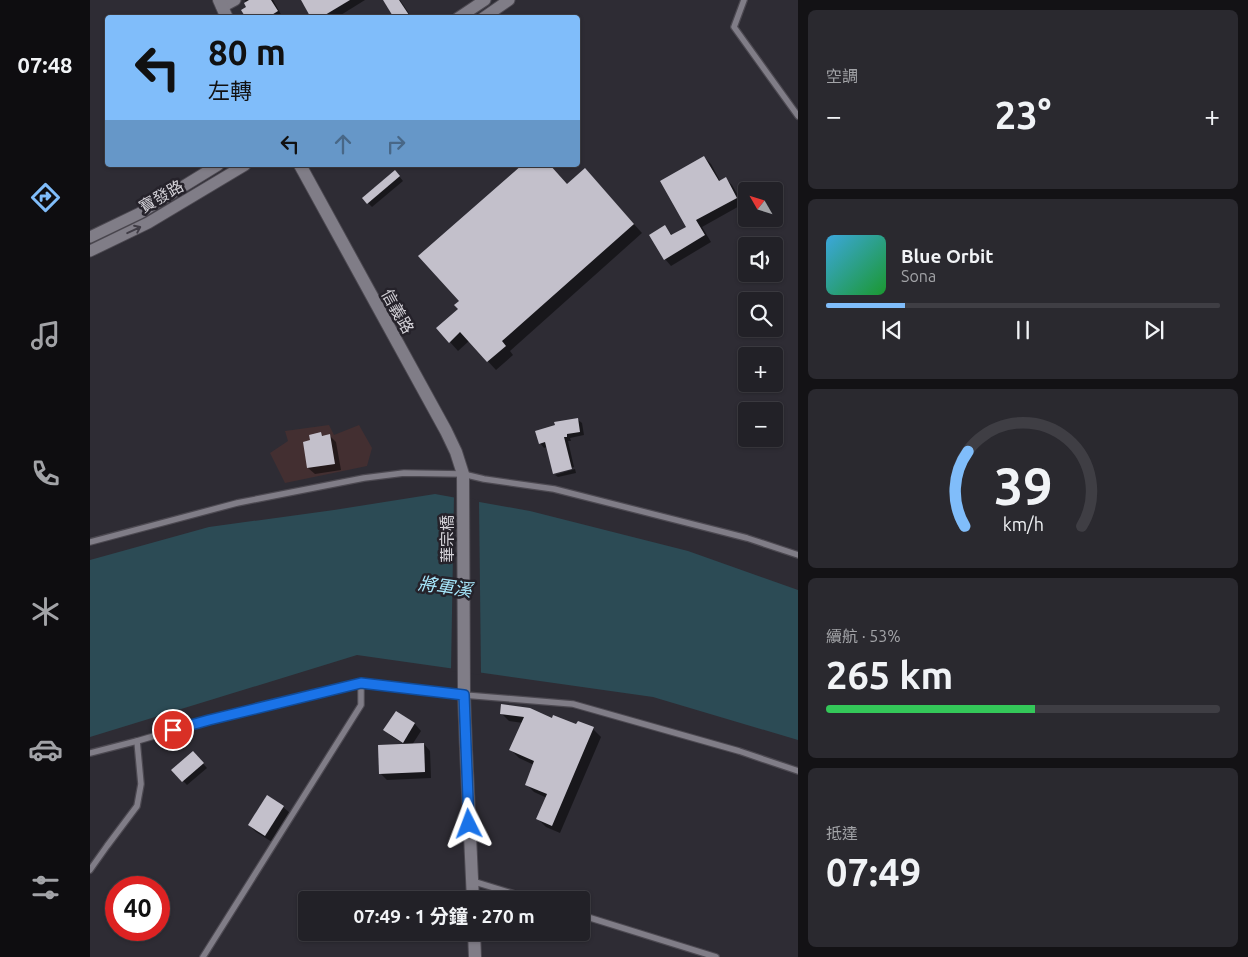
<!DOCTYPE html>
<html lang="zh-TW">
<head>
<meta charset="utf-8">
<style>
	:root { --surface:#222127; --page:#2a292f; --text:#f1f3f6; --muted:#a2a3a7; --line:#3f3e44; --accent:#80bdfa }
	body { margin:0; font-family:Ubuntu,"Noto Sans TC",sans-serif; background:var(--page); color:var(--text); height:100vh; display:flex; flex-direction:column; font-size:19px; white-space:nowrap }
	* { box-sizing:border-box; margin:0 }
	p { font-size:16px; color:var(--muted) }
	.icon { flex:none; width:28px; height:28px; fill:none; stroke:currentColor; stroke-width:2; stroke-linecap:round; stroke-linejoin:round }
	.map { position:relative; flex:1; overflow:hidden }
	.panel { display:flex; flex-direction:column; gap:10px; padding:10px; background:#131215; width:450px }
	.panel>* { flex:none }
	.top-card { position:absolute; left:15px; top:15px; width:475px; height:152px; border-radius:5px; box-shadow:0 1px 4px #0004,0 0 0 1px var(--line); background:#80bdfa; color:#111; overflow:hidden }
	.needle { width:32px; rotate:309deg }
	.controls { position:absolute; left:648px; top:182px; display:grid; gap:10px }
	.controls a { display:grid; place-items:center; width:45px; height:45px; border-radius:5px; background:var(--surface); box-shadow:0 1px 4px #0004,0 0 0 1px var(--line); font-size:25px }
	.speed { position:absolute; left:15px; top:876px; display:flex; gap:10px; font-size:25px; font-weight:700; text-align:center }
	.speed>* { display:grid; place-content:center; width:65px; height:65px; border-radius:50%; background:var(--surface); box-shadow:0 1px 4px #0004,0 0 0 1px var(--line); line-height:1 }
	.speed .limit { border:8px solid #d22; background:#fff; color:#111 }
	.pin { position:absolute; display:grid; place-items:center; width:42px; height:42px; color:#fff; margin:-21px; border:2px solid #fff; border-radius:50%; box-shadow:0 1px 5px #0007 }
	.me { position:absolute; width:55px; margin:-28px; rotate:357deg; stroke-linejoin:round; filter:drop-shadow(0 0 4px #0008) }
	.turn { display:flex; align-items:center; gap:18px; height:105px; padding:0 20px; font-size:22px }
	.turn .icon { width:65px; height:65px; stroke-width:2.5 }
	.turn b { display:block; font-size:35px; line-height:42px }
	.lanes { display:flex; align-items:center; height:48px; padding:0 20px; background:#0003; justify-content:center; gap:25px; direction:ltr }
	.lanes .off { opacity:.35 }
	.big { font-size:38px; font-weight:700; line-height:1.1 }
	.panel .tile { flex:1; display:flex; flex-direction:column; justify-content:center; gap:8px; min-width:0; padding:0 18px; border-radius:8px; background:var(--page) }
	.panel .dial { align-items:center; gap:0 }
	.dial svg { height:130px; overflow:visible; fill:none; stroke:var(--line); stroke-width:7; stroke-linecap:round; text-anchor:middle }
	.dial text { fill:var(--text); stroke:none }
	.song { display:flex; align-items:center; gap:15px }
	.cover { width:60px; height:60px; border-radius:8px; background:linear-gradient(135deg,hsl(200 70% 55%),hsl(130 70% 35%)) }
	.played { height:5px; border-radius:2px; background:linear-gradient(90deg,var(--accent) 20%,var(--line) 20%) }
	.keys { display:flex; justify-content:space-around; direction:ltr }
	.heat { display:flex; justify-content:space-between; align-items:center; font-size:28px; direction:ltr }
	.charge { height:8px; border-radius:4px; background:linear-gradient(90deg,#34c759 53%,var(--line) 0) }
	.trip { position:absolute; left:208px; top:891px; width:292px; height:50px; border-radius:5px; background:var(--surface); box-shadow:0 1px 4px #0004,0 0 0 1px var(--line); font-weight:700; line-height:50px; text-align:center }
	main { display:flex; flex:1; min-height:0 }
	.tab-bar { display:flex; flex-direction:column; width:90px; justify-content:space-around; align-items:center; background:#0e0d10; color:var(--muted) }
	.tab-bar .icon { width:35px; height:35px }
	.tab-bar .active { color:var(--accent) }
	.tab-bar b { font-size:22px; color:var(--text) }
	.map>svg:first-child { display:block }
	.industrial { fill:#432f31 }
	.water { fill:#2c4b55 }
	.pier { fill:#2e2c34 }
	.shadow { fill:#0007 }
	.building { fill:#c3c0cb }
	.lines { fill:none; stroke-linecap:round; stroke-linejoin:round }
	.lane-casing { stroke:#4c4951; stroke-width:8 }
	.street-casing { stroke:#4c4951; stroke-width:13 }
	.secondary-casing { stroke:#4c4951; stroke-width:14 }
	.lane { stroke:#807d87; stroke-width:5.5 }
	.street { stroke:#807d87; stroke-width:11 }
	.secondary { stroke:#807d87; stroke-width:12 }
	.oneway { stroke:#403d46 }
	.route-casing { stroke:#114b97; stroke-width:12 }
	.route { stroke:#1a73e8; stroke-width:9 }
	.labels { text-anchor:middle; stroke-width:5; stroke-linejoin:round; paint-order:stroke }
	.street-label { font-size:16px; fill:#d4d2d8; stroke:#25222a }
	.water-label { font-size:18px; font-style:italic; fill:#a8e8fd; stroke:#25222a }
</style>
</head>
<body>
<main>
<nav class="tab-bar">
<b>07:48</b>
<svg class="icon active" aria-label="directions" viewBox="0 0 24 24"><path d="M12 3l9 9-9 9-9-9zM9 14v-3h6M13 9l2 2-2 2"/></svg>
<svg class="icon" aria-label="music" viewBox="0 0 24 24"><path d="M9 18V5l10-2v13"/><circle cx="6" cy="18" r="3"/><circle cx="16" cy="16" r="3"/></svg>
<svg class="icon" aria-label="phone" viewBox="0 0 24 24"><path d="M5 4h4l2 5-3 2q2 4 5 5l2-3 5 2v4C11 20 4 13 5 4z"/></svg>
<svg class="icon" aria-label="climate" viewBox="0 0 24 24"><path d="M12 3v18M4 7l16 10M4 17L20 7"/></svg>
<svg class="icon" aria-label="car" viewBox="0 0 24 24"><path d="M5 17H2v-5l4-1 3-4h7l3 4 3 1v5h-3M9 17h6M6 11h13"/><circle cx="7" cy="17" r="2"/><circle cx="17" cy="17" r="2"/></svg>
<svg class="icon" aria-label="filters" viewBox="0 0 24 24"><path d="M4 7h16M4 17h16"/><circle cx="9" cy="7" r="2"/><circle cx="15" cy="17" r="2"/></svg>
</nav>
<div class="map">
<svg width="708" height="957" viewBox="0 0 708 957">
	<rect width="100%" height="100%" fill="#2e2c34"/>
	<polygon class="industrial" points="239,425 244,435 269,425 282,448 277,466 195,483 180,453 198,441 195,431"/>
	<polygon class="water" points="345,494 440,511 598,551 708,590 708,740 563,697 267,655 0,737 0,560 119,527 244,510"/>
	<polygon class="pier" points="364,495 389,500 391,675 361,671"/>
	<g class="shadow">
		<polygon points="155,0 183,0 193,18 157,18 158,7"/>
		<polygon points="212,0 275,0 246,18 222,18"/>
		<polygon points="294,0 310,0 322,18 305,18"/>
		<polygon points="614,157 621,164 630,181 635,178 642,185 653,204 612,227 621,242 581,266 575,259 575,227 583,236 597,227"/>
		<polygon points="434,165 460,165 478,186 503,179 552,233 420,351 423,355 406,370 379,341 368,351 360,342 370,309 371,301"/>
		<polygon points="309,176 313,181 282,207 273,198"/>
		<polygon points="487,419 492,423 494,435 480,438 481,441 478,441 484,467 465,472 465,474 457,447 454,448 450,443"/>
		<polygon points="231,434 234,437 240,436 246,442 251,470 225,474 218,468 214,443 221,442"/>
		<polygon points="485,469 486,473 468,477 465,475"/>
		<polygon points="306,712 325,724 331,731 322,745 334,744 340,751 341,778 297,780 290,773 315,745 301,736 295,730"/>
		<polygon points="411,713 463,719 503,729 511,737 470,833 456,827 448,819 457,798 444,792 436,784 444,765 429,758 421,750 433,723 419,721"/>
		<polygon points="107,757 117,768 97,785 83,770"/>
		<polygon points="193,807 200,813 182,842 166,832 159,825"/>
	</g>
	<g class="building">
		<polygon points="159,0 181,0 188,11 177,18 156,18 151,10 156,7 154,3"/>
		<polygon points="211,0 260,0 230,18 221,18"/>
		<polygon points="293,0 309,0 321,18 304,18"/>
		<polygon points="614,156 629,181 636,177 647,198 606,220 615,235 574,260 559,235 575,225 581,235 596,227 570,181"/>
		<polygon points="432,165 460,165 477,184 495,168 544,224 412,341 416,346 397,362 370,332 359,343 346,328 368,309 364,305 369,301 328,256"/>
		<polygon points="305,170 310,176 277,204 272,198"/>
		<polygon points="488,418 490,432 477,434 477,437 474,437 482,469 463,474 455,442 449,444 445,431 465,425 464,422"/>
		<polygon points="231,432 232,436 240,434 245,464 217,468 213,442 220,440 219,435"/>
		<polygon points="411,704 440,708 462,718 463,715 486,724 488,721 504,727 462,826 446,819 457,794 435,785 444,761 419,750 434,717 410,714"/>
		<polygon points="306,711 325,723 313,743 293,730"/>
		<polygon points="334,743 335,772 289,774 288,745"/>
		<polygon points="103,751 114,763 92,782 81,770"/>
		<polygon points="177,795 194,806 175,836 158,825"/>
	</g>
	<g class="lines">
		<g class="lane-casing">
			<g id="lane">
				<polyline points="654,0 644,27 708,116"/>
				<polyline points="0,542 147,503 274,478 314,473 373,474 394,479 464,489 657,538 708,555"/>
				<polyline points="0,753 47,741 119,720 271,683 374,695 483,704 649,751 708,771"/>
				<polyline points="0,870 17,846 47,806 51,784 47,741"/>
				<polyline points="382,881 444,900"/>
				<polyline points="491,915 626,957"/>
				<polyline points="113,957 271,705 271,683"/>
			</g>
		</g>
		<g class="street-casing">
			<g id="street">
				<polyline points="132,7 145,0"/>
				<polyline points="368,18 395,0"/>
				<polyline points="393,18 419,0"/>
				<polyline points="0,237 50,213 128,165"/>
				<polyline points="0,251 58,223 155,165"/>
			</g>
		</g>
		<g class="secondary-casing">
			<g id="secondary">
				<polyline points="129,0 137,18"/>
				<polyline points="210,165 356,431 366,452 373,474 374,695 376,749 383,900"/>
				<polyline points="384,932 385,957"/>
			</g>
		</g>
		<use href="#lane" class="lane"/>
		<use href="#street" class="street"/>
		<use href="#secondary" class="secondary"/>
	</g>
	<defs><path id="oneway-shaft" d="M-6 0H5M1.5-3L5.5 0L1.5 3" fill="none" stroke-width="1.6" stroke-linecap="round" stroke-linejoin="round" transform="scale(1.25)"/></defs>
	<use class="oneway" href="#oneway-shaft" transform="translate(44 230) rotate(-25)"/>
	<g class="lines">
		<g class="route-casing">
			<polyline id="route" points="83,730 119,720 271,683 374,695 379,824"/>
		</g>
		<use href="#route" class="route"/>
	</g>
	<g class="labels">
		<g class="street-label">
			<text transform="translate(71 196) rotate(-30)" y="6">寶發路</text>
			<text transform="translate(308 311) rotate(61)" y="6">信義路</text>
			<text transform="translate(357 539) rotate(-90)" y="6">華宗橋</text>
		</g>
		<g class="water-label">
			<text transform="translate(355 587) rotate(8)" y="6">將軍溪</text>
		</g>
	</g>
</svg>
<div class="controls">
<a><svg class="needle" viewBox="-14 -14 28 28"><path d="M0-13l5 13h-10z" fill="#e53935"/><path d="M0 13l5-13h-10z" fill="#a2a3a7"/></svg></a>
<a><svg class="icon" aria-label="sound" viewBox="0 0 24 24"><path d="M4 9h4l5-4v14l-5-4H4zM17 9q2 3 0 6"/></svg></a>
<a><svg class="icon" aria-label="search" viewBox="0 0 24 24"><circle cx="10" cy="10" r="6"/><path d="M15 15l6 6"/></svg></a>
<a>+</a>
<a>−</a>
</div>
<div class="speed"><div class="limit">40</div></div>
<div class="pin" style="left:83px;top:730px;background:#d93025"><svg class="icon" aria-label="arrive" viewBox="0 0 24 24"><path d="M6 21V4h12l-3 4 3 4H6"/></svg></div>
<svg class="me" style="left:379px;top:824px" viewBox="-20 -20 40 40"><path d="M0-17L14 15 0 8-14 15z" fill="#1a73e8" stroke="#fff" stroke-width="4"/></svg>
<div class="trip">07:49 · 1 分鐘 · 270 m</div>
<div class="top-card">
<div class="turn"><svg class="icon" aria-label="left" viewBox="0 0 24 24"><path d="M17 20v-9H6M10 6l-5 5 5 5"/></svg><div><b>80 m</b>左轉</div></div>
<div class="lanes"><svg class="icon" aria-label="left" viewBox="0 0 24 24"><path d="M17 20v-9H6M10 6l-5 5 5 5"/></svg><svg class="icon off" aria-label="ahead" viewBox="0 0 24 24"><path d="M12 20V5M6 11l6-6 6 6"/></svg><svg class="icon off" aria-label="right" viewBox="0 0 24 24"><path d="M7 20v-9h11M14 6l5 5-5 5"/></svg></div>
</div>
</div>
<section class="panel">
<div class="tile"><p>空調</p>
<div class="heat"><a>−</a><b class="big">23°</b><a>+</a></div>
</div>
<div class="tile">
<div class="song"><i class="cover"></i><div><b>Blue Orbit</b><p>Sona</p></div></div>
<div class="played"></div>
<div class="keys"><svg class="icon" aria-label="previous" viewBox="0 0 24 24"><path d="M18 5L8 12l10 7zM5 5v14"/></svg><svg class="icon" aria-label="pause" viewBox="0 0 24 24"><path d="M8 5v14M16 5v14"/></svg><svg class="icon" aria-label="next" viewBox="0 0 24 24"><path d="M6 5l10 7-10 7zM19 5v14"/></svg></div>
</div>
<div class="tile dial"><svg viewBox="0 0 100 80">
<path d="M14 69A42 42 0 1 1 86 69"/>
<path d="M14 69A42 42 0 0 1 16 23" stroke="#80bdfa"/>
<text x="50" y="56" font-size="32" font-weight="700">39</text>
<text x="50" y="72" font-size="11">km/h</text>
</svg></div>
<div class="tile"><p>續航 · 53%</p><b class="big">265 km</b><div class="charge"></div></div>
<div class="tile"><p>抵達</p><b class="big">07:49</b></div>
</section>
</main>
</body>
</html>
